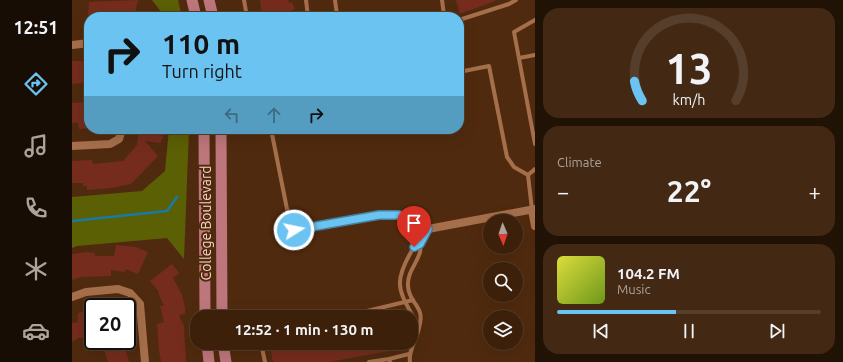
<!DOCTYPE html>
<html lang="en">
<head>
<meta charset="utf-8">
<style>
	:root { --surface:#3c200a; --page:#432813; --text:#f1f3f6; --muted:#aca39c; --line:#553e2b; --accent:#6bc3f2 }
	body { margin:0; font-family:Ubuntu,sans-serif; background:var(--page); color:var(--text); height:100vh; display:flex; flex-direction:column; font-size:15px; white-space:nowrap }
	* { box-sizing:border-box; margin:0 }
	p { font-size:13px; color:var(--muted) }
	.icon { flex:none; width:22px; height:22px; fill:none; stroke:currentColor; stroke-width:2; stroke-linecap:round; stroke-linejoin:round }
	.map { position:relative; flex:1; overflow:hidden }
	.sheet { display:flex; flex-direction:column; gap:8px; padding:8px; background:#211206; width:308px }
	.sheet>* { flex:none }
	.top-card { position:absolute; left:12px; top:12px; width:380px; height:122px; border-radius:16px; box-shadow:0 4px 16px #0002,0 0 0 1px var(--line); background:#6bc3f2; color:#111; overflow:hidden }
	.needle { width:26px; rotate:178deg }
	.buttons { position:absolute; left:411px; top:214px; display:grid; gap:8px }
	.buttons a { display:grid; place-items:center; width:40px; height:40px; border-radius:50%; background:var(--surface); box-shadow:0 4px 16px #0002,0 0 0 1px var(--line); font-size:20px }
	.speed { position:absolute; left:12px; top:298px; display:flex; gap:8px; font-size:20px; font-weight:700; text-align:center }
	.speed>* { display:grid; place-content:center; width:52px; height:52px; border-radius:50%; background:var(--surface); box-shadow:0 4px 16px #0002,0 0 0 1px var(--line); line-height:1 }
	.speed .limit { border:2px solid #111; border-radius:6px; background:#fff; color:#111 }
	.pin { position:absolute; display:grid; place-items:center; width:34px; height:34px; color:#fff; margin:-41px -17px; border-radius:50% 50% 50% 0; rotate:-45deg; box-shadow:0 0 4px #0007 }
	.pin .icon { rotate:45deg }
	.me { position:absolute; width:44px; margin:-22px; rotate:80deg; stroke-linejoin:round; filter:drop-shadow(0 0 3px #0008) }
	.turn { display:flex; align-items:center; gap:14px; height:84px; padding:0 12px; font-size:18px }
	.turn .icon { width:52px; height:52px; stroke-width:2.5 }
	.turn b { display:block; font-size:28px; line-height:34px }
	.lanes { display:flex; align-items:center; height:38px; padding:0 12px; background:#0003; justify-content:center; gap:20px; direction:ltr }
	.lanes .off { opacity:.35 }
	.big { font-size:30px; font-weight:700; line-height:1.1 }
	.sheet .widget { flex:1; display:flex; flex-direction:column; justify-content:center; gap:6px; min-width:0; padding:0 14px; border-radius:16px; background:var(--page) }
	.sheet .dial { align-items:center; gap:0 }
	.dial svg { height:104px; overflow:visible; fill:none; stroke:var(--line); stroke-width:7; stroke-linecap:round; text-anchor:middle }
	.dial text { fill:var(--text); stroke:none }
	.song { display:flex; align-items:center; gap:12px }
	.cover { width:48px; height:48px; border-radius:6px; background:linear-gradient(135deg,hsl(60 70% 55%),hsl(80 70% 35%)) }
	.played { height:4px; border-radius:2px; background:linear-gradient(90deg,var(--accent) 45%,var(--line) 45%) }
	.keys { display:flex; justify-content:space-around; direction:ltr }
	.heat { display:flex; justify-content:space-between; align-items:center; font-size:22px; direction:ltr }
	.trip { position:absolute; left:118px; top:310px; width:228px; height:40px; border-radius:16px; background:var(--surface); box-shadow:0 4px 16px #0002,0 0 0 1px var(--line); font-weight:700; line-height:40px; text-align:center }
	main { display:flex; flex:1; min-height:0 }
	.tabs { display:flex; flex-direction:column; width:72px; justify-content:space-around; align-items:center; background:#180d04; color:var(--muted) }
	.tabs .icon { width:28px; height:28px }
	.tabs .selected { color:var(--accent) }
	.tabs b { font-size:18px; color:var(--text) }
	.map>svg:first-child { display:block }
	.green { fill:#5b6005 }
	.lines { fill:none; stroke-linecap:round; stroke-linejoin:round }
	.stream { stroke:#187aa4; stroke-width:2.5 }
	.building { fill:#752c1d }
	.service { stroke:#a66f4b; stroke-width:4 }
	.minor { stroke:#a66f4b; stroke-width:8 }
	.primary { stroke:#bd767c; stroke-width:11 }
	.route-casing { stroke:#467f9d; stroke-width:10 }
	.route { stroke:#6bc3f2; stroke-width:7 }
	.labels { text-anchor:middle; stroke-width:4; stroke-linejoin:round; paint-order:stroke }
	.street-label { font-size:14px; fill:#f4d5c2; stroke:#502a0e }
</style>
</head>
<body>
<main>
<nav class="tabs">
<b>12:51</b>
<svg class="icon selected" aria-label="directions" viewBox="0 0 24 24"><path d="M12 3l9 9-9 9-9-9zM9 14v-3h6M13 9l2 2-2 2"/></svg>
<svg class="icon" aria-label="music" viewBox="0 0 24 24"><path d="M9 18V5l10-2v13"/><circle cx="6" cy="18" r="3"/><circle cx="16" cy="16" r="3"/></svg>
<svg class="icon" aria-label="phone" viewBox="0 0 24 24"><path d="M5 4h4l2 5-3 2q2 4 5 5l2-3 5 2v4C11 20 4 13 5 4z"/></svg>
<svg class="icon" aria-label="climate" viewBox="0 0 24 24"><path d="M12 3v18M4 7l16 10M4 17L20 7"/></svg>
<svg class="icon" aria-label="car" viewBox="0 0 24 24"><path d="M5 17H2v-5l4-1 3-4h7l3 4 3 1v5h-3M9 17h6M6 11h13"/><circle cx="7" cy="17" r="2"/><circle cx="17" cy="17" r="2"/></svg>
</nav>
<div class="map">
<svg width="463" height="362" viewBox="0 0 463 362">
	<rect width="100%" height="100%" fill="#502a0e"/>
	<g class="green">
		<polygon points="80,0 106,0 110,17 93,17"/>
		<polygon points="97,129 117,129 112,259 95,238 5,246 0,248 0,197 70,191 93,171"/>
	</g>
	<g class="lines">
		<polyline class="stream" points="0,221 95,211 105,197"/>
	</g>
	<g class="building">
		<polygon points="66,0 62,17 16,16 17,2"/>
		<polygon points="188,0 216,0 217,3 220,2 223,9 218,11 218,13 190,17"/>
		<polygon points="384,0 423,0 423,1 388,14"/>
		<polygon points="0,61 17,61 17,82 0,84"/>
		<polygon points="15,102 17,128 7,129 6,122 0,123 0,103"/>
		<polygon points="67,129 90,130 89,135 92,138 89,140 89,143 73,141 86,156 59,184 40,188 15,190 15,186 11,186 11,183 0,183 0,161 20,160 21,164 51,161 65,145"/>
		<polygon points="44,245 64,247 76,252 66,274 53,269 53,272 39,270 39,276 9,277 0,280 0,254 16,252 23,253 23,256 42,256"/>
		<polygon points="100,264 107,273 101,278 110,295 113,308 113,314 107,315 112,326 114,362 89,362 87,350 85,324 92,322 88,306 92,306 86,293 87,292 78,281"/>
		<polygon points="16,311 18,337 7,338 0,342 0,323 6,322 6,313"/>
		<polygon points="37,341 54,341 55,347 53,348 57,362 36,362 30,342"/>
		<polygon points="197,343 257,343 258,347 280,343 327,343 328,349 257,362 201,362"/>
	</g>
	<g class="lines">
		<g class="service">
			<polyline points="172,0 175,17"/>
			<polyline points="234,0 236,17"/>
			<polyline points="370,0 372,15 375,17"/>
			<polyline points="258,17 265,15 263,0"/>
			<polyline points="387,20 437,4 444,0"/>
			<polyline points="463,20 442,32 463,144"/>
			<polyline points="447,58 463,55"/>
			<polyline points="387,72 417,66 435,157 442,167 456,175"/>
			<path d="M199 129 217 219 222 230 307 215H327L356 229C354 234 349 240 348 245 348 247 349 250 348 252 345 264 335 272 336 286 337 305 354 305 347 328 328 291 318 286 342 247L348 244"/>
			<polyline points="460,210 456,175 463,169"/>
			<polyline points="270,317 341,300"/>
			<polyline points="189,343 193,362"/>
			<polyline points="297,362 317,359"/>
			<polyline points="318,362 317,359 337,354"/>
			<path d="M338 362C336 350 345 340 347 328"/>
		</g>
		<g class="minor">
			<polyline points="0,45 17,43"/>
			<polyline points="0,146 38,144 47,139 50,129"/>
			<polyline points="460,210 463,226"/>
			<polyline points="356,229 463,209"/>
			<polyline points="0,297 14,292 46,289 58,293 68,304 73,362"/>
		</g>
		<g class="primary">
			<polyline points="120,0 124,17"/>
			<polyline points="137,0 141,17"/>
			<polyline points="132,129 133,317"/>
			<polyline points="149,129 150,317"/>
			<polyline points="135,343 137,362"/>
			<polyline points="151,343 154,362"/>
		</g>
	</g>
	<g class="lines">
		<g class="route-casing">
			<polyline id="route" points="222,230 307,215 327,215 356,229 348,244 342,247"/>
		</g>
		<use href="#route" class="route"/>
	</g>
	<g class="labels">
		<g class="street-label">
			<text transform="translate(134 223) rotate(-90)" y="5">College Boulevard</text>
		</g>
	</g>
</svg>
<div class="buttons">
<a><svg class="needle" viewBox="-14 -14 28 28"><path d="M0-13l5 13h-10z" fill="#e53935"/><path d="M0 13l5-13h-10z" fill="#aca39c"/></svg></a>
<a><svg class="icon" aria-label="search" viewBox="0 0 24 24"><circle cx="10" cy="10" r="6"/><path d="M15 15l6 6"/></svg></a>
<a><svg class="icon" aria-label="layers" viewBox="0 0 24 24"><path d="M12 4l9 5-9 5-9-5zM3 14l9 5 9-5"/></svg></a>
</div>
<div class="speed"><div class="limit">20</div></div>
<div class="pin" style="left:342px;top:247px;background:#d93025"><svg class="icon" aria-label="arrive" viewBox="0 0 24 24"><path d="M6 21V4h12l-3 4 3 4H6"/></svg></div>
<svg class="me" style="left:222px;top:230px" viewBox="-20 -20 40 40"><circle r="17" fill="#6bc3f2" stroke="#fff" stroke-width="3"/><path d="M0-11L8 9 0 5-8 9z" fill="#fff"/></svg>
<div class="trip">12:52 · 1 min · 130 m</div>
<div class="top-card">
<div class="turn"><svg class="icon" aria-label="right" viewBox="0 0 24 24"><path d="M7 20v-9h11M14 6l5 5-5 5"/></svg><div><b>110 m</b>Turn right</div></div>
<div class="lanes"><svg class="icon off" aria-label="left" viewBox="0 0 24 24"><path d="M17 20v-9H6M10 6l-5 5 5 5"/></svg><svg class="icon off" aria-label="ahead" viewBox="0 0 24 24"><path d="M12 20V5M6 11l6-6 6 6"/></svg><svg class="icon" aria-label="right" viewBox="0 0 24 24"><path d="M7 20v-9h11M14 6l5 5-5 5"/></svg></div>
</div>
</div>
<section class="sheet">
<div class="widget dial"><svg viewBox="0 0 100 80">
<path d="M14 69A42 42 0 1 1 86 69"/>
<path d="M14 69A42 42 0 0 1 8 54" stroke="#6bc3f2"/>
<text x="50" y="56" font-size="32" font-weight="700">13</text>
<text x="50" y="72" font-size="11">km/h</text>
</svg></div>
<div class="widget"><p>Climate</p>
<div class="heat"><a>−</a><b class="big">22°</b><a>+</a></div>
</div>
<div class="widget">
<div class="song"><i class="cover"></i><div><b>104.2 FM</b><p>Music</p></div></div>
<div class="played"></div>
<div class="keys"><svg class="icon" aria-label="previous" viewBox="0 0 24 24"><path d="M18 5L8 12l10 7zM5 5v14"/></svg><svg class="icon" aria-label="pause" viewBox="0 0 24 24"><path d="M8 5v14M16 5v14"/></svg><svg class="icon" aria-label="next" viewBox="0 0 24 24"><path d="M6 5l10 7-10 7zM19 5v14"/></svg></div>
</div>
</section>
</main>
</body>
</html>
